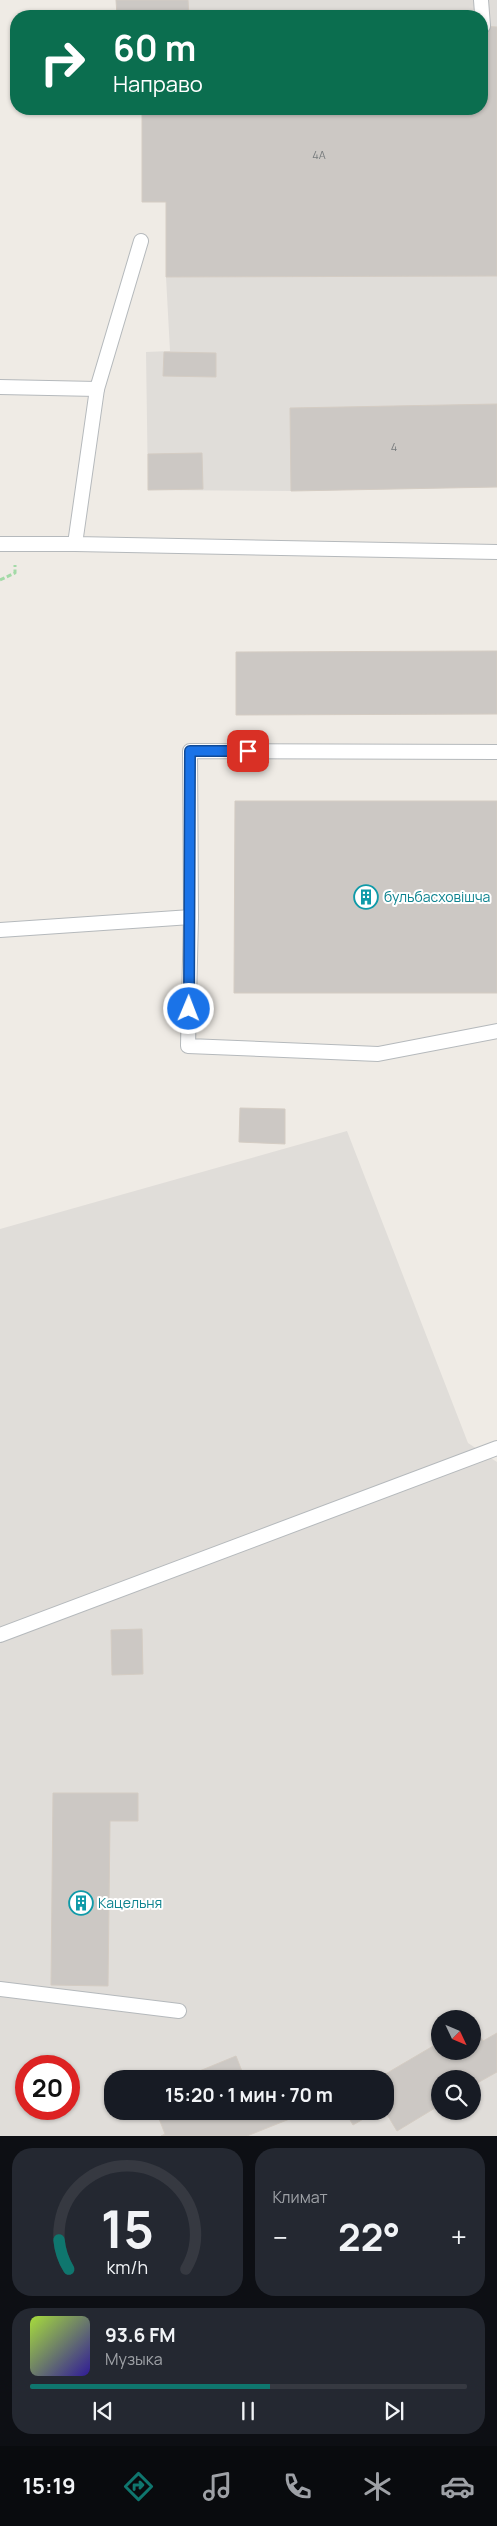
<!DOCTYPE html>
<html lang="ru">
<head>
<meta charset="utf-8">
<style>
	:root { --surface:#171b24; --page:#242831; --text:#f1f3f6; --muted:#9ea1a6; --line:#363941; --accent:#0f766e }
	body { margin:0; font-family:Manrope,sans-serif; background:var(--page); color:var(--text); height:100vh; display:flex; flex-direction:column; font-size:19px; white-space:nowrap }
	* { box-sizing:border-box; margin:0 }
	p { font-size:16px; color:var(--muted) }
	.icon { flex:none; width:28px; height:28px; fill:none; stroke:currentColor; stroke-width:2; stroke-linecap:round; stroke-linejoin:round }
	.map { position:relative; height:2136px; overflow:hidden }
	.details { display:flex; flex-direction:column; gap:12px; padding:12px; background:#0d0f14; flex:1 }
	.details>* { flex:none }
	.hud { position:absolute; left:10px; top:10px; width:478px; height:105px; border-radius:20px; box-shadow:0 1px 4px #0004; background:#0b6e4f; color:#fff; overflow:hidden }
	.needle { width:32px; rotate:134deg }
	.tools { position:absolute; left:431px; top:2010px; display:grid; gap:10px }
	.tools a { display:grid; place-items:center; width:50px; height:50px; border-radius:50%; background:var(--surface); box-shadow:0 1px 4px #0004; font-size:25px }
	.speed { position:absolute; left:15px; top:2055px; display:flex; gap:10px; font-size:25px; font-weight:700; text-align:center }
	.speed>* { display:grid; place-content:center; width:65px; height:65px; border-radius:50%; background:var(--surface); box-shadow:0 1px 4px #0004; line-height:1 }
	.speed .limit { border:8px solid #d22; background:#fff; color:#111 }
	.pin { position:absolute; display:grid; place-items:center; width:42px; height:42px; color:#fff; margin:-21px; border-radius:10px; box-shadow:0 2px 8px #0006 }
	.me { position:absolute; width:55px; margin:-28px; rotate:1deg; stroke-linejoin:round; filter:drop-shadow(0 0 4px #0008) }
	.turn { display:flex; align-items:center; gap:18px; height:105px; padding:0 20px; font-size:22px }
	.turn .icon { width:65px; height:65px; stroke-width:2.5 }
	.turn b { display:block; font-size:35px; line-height:42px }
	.big { font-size:38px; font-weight:700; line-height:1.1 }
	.details .widget { flex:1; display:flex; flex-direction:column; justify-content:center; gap:8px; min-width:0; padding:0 18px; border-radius:20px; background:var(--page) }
	.details .dial { align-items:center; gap:0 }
	.dial svg { height:130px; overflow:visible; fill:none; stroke:var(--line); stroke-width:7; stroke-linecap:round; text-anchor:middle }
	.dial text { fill:var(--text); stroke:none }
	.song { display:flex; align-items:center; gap:15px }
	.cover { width:60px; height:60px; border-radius:8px; background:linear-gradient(135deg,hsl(80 70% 55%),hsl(250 70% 35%)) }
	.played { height:5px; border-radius:2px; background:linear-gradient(90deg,var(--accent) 55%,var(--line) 55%) }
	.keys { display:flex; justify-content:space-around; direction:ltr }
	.heat { display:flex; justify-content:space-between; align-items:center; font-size:28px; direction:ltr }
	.details .tiles { flex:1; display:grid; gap:12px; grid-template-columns:1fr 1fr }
	.widget:last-child { grid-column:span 2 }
	.trip { position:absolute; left:104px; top:2070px; width:290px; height:50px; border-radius:20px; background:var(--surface); box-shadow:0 1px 4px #0004; font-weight:700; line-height:50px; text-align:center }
	.menu { display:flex; height:80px; justify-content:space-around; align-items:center; background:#090b0e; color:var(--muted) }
	.menu .icon { width:35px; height:35px }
	.menu .selected { color:var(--accent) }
	.menu b { font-size:22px; color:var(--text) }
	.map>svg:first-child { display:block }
	.industrial { fill:#e0ddd9; fill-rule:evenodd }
	.building { fill:#ccc8c4; stroke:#d4ccc3 }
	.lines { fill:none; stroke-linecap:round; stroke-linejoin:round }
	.service-casing { stroke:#b5b9bc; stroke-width:16 }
	.path { stroke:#a3daa7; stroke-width:3; stroke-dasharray:5 2.5; stroke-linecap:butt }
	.service { stroke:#fff; stroke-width:14 }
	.route-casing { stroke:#114b97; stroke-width:12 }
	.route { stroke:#1a73e8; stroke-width:9 }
	.labels { text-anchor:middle; stroke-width:4; stroke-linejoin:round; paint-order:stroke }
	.number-label { font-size:11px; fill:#787c7e }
	.culture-label { font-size:14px; fill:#0d838f; stroke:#fff; text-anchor:start }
</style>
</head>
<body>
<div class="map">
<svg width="497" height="2136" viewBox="0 0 497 2136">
	<rect width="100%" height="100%" fill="#efebe5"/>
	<g class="industrial">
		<polygon points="116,0 497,0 497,487 291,491 148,490 146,352 170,351 166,277 166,202 142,202 142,109 481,109 481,16 117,16"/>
		<path d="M347 1131 468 1443 497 1462V2136H0V1229ZM440 2019H472V2051H440ZM26 2066H69V2109H26ZM112 2079H385V2111H112ZM440 2079H472V2111H440Z"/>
	</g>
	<g class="building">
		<polygon points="116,0 188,0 189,16 117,16"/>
		<polygon points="481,26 497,27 497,276 166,277 166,202 142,202 142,109 481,109"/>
		<polygon points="164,352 216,353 216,377 163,376"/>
		<polygon points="497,404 497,487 291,491 290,408"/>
		<polygon points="202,453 203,489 148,490 148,454"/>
		<polygon points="497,651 497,714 236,715 236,652"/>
		<polygon points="235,801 497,801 497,993 234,993"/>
		<polygon points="240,1108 285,1109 285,1144 239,1142"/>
		<polygon points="142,1629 143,1674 112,1675 111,1630"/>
		<polygon points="53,1793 138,1793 138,1821 110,1821 108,1986 51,1985"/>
		<polygon points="472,2024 483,2041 497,2033 497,2072 472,2086 472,2079 440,2079 440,2105 397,2131 385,2111 385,2079 377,2079 440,2042 440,2051 472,2051"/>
		<polygon points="236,2056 245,2079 180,2079"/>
		<polygon points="156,2111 295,2111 297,2116 247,2136 161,2136 165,2134"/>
		<polygon points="345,2111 377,2111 353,2125"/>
	</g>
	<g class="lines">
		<g class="service-casing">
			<g id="service">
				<polyline points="481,0 483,26"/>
				<polyline points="0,387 97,389 141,241"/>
				<polyline points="97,389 75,544 497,552"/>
				<polyline points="0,544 75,544"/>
				<polyline points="497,752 190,751 191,917 188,1046 378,1054 497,1031"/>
				<polyline points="0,930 191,917"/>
				<polyline points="0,1635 497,1448"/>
				<polyline points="0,1989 179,2011"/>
			</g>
		</g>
		<polyline class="path" points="0,580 15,573 15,565"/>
		<use href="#service" class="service"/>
	</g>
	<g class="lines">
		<g class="route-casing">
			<polyline id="route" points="189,1009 190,751 248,751"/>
		</g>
		<use href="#route" class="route"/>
	</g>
	<defs>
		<g id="building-ring" transform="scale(1.25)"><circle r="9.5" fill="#fff" stroke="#0f9aa8" stroke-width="1.5"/><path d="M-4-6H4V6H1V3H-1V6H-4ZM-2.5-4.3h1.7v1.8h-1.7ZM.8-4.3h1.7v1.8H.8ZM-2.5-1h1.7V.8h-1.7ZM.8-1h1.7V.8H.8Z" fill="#0f9aa8"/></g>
	</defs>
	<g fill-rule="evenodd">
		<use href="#building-ring" x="366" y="897"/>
		<use href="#building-ring" x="81" y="1903"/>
	</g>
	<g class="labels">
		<g class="number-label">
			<text x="319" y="159">4А</text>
			<text x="394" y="451">4</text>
		</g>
		<g class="culture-label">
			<text x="384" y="902">бульбасховішча</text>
			<text x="98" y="1908">Кацельня</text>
		</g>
	</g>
</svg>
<div class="tools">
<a><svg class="needle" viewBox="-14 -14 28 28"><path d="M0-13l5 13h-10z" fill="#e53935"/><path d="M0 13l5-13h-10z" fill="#9ea1a6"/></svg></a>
<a><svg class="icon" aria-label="search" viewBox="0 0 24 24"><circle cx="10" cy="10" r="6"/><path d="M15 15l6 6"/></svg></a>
</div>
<div class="speed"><div class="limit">20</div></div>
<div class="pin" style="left:248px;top:751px;background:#d93025"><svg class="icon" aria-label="arrive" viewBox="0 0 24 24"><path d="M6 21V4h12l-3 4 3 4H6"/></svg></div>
<svg class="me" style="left:189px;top:1009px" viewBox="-20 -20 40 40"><circle r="17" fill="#1a73e8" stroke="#fff" stroke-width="3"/><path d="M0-11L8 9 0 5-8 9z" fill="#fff"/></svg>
<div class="trip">15:20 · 1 мин · 70 m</div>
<div class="hud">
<div class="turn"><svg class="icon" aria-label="right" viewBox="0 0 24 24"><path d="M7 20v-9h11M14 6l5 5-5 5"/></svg><div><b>60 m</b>Направо</div></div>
</div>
</div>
<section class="details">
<div class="tiles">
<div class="widget dial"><svg viewBox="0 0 100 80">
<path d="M14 69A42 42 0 1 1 86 69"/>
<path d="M14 69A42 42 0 0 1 8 51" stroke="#0f766e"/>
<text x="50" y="56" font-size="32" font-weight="700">15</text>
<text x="50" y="72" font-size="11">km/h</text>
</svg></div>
<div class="widget"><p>Климат</p>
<div class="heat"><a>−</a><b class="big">22°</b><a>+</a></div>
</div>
<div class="widget">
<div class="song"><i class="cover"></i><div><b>93.6 FM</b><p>Музыка</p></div></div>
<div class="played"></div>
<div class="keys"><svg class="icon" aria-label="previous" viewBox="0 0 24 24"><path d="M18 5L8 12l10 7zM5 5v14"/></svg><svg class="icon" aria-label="pause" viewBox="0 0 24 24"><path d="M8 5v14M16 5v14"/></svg><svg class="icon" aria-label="next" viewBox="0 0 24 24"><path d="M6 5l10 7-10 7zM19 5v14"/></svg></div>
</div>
</div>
</section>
<nav class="menu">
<b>15:19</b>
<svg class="icon selected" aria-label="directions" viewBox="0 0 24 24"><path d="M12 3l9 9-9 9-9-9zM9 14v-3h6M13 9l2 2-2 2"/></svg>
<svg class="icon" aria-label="music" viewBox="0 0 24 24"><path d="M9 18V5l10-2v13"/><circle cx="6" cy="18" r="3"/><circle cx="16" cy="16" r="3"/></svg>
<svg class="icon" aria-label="phone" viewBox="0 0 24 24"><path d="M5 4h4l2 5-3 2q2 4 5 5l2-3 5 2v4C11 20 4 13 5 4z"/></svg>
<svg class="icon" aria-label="climate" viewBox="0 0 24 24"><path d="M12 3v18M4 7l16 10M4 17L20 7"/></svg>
<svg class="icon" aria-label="car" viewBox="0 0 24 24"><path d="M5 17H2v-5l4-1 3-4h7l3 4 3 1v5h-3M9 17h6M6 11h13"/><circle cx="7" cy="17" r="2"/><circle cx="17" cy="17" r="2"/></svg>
</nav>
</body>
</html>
